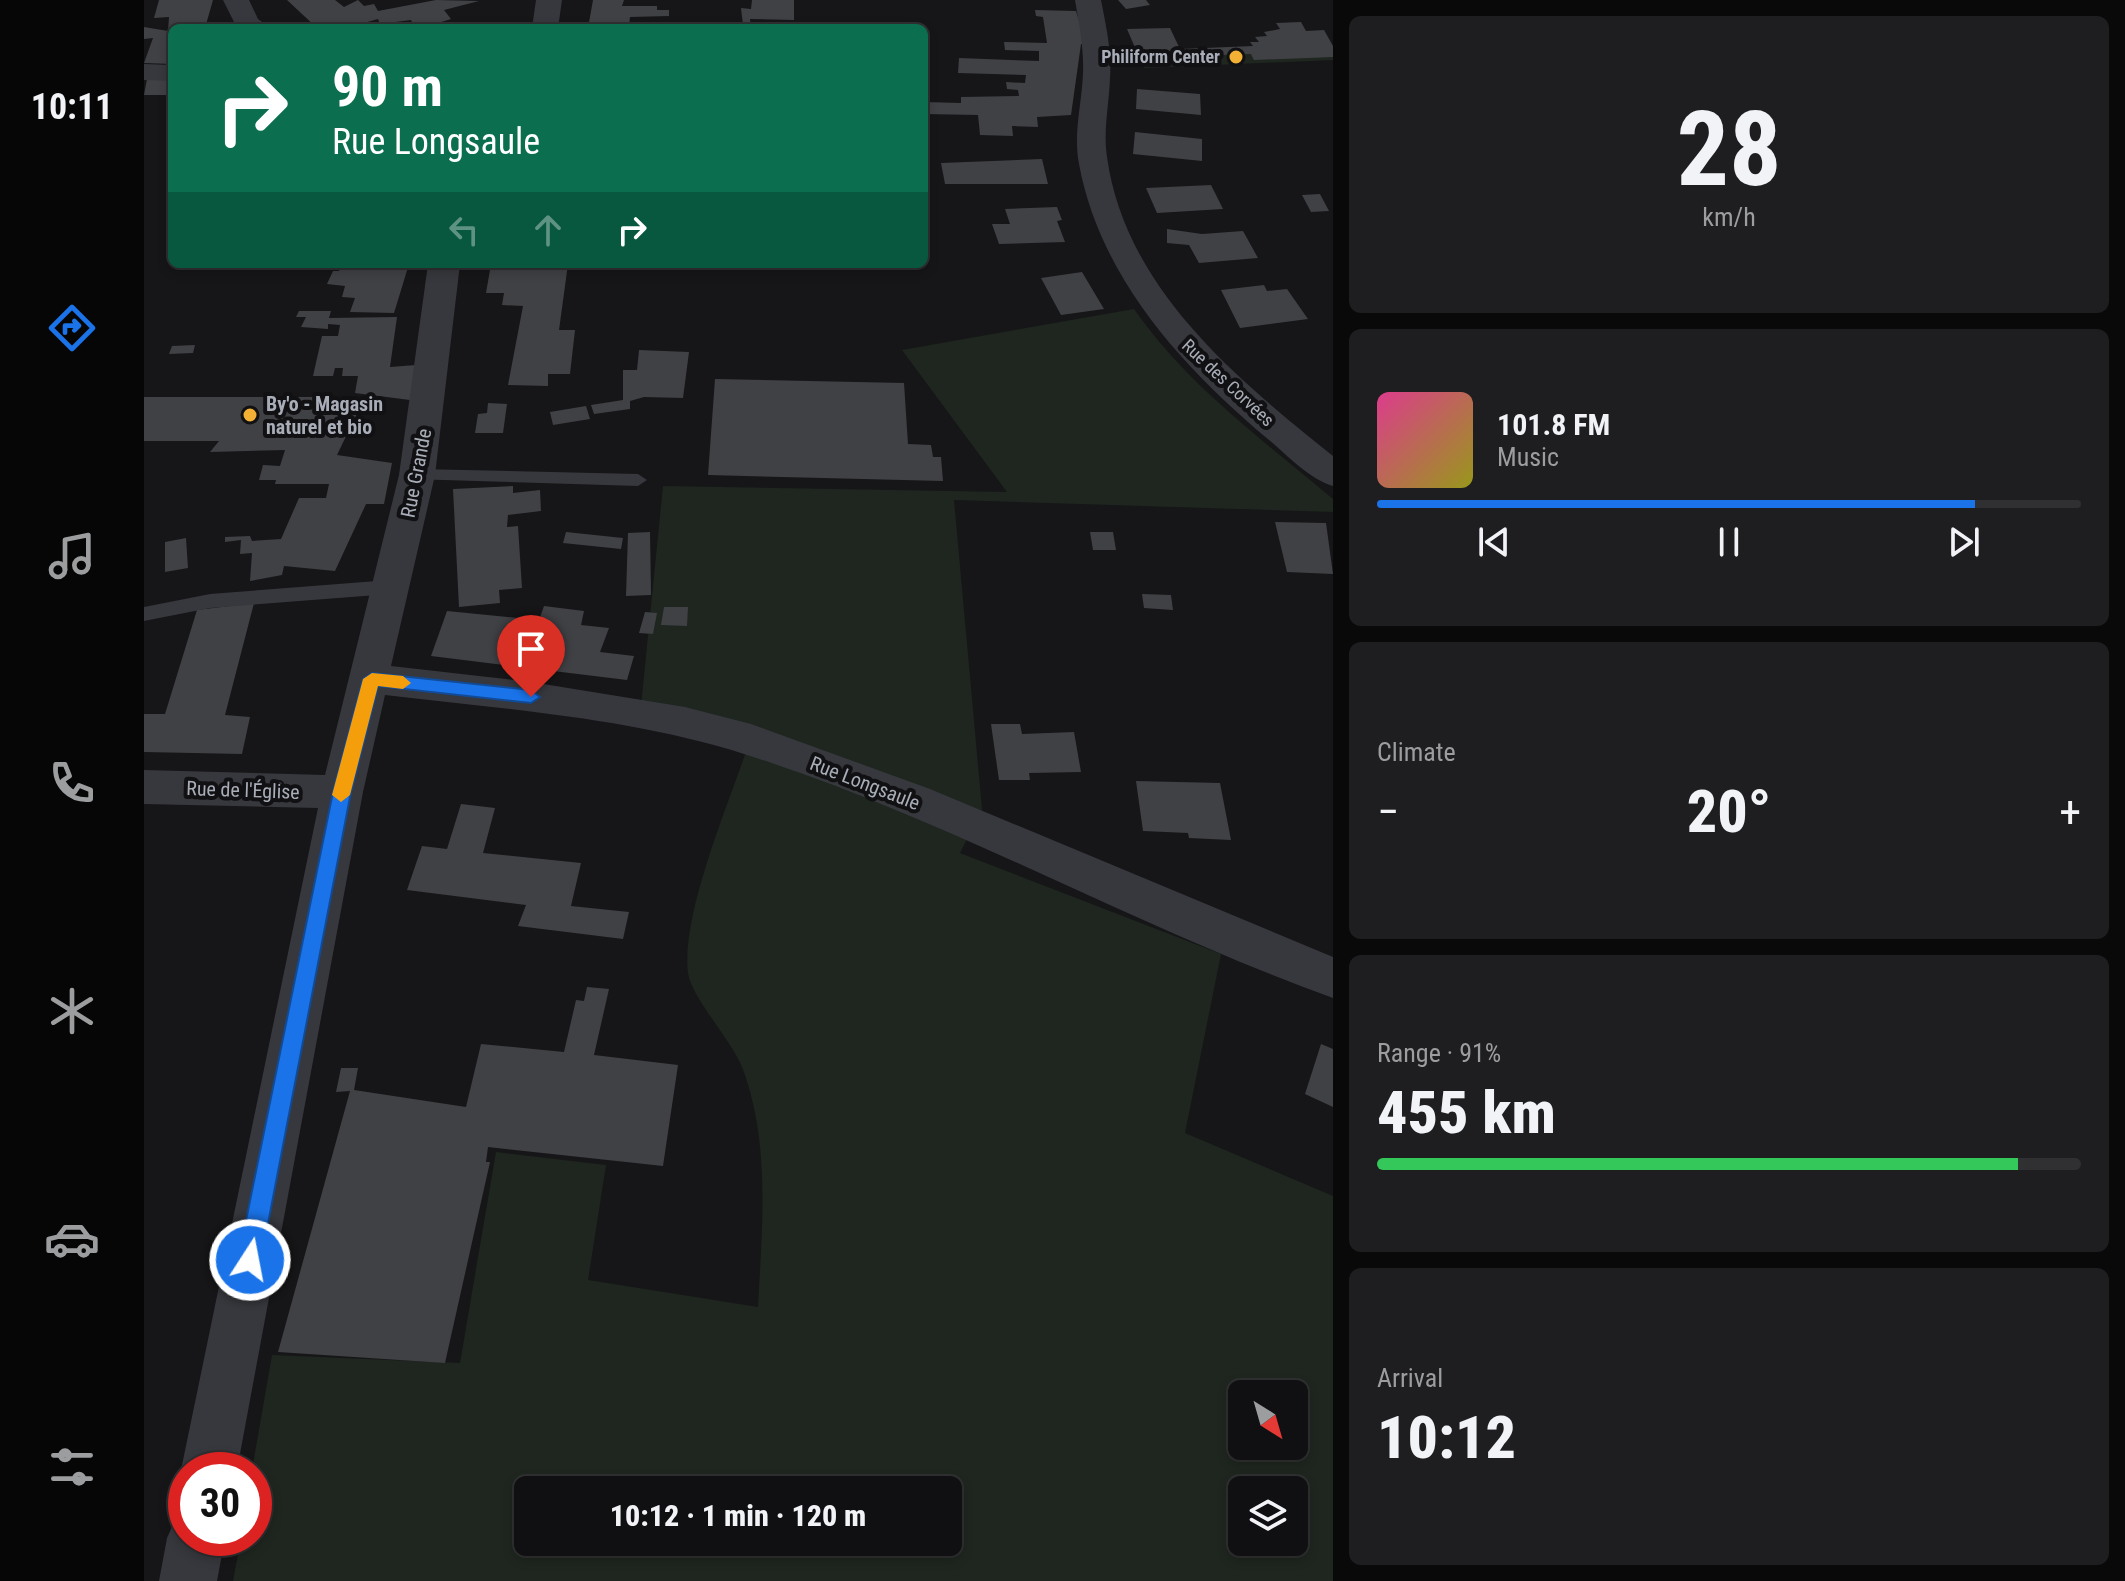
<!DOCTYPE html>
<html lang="en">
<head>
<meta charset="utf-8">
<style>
	:root { --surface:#101012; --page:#1e1e20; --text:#f1f3f6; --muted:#9c9d9f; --line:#303032; --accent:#1a73e8 }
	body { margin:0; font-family:"Roboto Condensed",sans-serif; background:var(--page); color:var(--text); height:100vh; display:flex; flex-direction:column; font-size:30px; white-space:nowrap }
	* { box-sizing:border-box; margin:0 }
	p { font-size:26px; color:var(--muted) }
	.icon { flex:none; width:44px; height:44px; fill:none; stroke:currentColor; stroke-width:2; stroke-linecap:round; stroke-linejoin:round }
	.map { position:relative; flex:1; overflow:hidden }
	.panel { display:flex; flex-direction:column; gap:16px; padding:16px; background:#09090a; width:792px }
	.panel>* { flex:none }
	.top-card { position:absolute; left:24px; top:24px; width:760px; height:244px; border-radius:12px; box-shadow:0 4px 12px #0003,0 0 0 2px var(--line); background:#0b6e4f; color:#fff; overflow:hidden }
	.needle { width:52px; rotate:143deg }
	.buttons { position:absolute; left:1084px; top:1380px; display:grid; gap:16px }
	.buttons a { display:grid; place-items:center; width:80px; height:80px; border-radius:12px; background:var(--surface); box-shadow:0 4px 12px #0003,0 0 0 2px var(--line); font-size:40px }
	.speed { position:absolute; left:24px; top:1452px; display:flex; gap:16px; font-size:40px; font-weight:700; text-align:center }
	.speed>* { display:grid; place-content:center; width:104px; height:104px; border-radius:50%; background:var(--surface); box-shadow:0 4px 12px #0003,0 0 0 2px var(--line); line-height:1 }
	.speed .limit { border:12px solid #d22; background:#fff; color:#111 }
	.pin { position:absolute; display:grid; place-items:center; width:68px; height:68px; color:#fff; margin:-82px -34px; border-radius:50% 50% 50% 0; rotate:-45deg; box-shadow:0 0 8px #0007 }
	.pin .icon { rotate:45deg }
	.me { position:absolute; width:88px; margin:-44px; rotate:11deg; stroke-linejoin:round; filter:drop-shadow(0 0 6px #0008) }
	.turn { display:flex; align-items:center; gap:28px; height:168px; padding:0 32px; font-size:36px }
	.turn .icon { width:104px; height:104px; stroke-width:2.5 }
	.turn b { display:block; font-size:56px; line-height:68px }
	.lanes { display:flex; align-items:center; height:76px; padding:0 32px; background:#0003; justify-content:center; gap:40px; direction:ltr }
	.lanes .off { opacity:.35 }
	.big { font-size:60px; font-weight:800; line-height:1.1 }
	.panel .widget { flex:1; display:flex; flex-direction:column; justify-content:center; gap:12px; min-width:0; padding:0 28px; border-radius:12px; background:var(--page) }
	.panel .dial { align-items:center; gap:0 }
	.dial b { font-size:104px; line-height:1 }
	.song { display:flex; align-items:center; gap:24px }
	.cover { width:96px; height:96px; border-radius:12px; background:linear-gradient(135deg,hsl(330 70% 55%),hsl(60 70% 35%)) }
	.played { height:8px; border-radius:4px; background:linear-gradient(90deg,var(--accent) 85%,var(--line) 85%) }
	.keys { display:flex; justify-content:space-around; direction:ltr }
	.heat { display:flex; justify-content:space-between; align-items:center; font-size:44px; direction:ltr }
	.charge { height:12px; border-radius:6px; background:linear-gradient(90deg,#34c759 91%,var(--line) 0) }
	.trip { position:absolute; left:370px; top:1476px; width:448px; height:80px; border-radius:12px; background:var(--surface); box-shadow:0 4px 12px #0003,0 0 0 2px var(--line); font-weight:800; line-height:80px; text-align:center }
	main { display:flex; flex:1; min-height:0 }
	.menu { display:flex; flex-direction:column; width:144px; justify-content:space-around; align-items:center; background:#060607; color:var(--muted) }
	.menu .icon { width:56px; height:56px }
	.menu .on { color:var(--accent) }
	.menu b { font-size:36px; color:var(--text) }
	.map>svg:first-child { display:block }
	.green { fill:#1e261f; fill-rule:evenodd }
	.building { fill:#404145 }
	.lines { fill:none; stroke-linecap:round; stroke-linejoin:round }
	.service { fill:#37383d; fill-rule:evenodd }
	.minor { fill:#37383d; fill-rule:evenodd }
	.route { fill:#1a73e8; stroke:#114b97; stroke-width:2 }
	.slow { fill:#f59e0b }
	.poi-dot { fill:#f2b134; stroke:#111113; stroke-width:3 }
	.labels { text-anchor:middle; stroke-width:8; stroke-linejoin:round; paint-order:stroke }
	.far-poi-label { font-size:18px; font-weight:bold; fill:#a8adb8; stroke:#111113; text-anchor:end }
	.far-street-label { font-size:18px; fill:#a8adb8; stroke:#111113 }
	.poi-label { font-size:20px; font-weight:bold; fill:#a8adb8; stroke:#111113; text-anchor:start }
	.street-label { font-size:20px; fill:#a8adb8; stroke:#111113 }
</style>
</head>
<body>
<main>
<nav class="menu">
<b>10:11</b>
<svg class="icon on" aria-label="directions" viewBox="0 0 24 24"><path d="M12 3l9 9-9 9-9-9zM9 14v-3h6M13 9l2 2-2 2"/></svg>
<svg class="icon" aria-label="music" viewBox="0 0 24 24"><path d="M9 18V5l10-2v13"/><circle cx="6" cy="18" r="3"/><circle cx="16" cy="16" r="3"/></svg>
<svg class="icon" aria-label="phone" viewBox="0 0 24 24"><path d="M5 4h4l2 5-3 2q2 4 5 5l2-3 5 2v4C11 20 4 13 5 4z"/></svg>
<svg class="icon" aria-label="climate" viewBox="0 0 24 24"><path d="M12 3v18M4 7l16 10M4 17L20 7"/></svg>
<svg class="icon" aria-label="car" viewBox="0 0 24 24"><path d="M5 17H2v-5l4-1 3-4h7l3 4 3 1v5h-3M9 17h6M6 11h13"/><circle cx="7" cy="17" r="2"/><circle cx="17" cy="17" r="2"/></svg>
<svg class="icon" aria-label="filters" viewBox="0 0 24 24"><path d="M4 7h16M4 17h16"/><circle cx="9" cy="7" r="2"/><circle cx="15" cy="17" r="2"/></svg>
</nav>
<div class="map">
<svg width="1189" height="1581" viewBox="0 0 1189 1581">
	<rect width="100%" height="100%" fill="#161618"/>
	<g class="green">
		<polygon points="1189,46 1189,60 1000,68 993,54"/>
		<path d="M990 309C1043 385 1119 440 1189 499V512L810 500 838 809 816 853 1077 954 1041 1133 1189 1196V1581H89L97 1538H110L108 1470 128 1355 316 1363 352 1152 462 1165 444 1280 614 1307C618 1228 627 1143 598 1067 588 1041 547 997 544 973 537 913 586 801 606 740L496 716 519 486 863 492 758 350ZM1098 1394H1150V1446H1098ZM384 1490H804V1542H384ZM1098 1490H1150V1542H1098Z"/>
	</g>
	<g class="building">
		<polygon points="15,0 69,0 61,28 28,28 28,64 0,63 9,38 0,39 0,27 24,31 25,17 10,18"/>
		<polygon points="143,0 191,0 200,7 214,0 220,6 230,4 234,11 292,0 335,1 300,10 307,19 288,25 271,28 267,20 236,24 234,19 202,28 173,28"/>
		<polygon points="449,0 480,0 478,6 513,6 513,10 525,10 525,16 486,17 485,26 444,28"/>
		<polygon points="608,0 650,0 650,20 606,19 607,28 596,28 599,25 597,8 607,9"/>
		<polygon points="974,0 1002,0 1006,5 982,9"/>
		<polygon points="891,10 932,11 942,44 937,44 927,115 893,117 894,127 868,126 869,136 836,135 834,115 780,114 780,102 817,103 817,97 875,96 874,90 863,89 862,82 881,83 882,75 814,73 815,58 895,61 895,51 861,50 860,42 903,43 899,17 892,16"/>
		<polygon points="1157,22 1162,31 1180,30 1189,46 1189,57 1110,60 1107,54 1072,55 1075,62 998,64 983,29 1026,28 1036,49 1109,46 1106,42 1115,42 1111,37 1123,36 1120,32 1136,29 1132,23"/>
		<polygon points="3,79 28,79 28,95 0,95"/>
		<polygon points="993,89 1056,94 1057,115 992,109"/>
		<polygon points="991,132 1058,139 1058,161 989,154"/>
		<polygon points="898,159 904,184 801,184 797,163"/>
		<polygon points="1067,185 1079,209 1013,213 1002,188"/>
		<polygon points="1176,194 1185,211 1167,212 1158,195"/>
		<polygon points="913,207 918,220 913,221 921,242 855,244 848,224 866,224 861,209"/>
		<polygon points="1023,229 1058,234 1099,231 1114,258 1055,263 1045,245 1023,243"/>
		<polygon points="198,264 265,264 250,313 206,312 211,298 198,297 201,286 183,284 189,271 195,271"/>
		<polygon points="347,264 424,264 415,330 431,330 426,374 404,374 404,386 364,385 379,306 358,305 360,293 342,293"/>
		<polygon points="938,272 960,309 917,315 897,278"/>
		<polygon points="1120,285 1123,291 1143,289 1164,319 1096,328 1077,290"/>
		<polygon points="155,311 187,311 185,318 253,317 246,367 272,365 266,400 211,393 214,376 198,376 199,368 191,368 189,376 169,376 178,336 194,336 196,325 184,324 184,329 157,327 162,317 152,317"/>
		<polygon points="51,345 49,353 25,354 28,346"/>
		<polygon points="495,350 545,352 539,398 500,397 486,401 486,409 450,414 447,405 479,400 479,370 493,370"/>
		<polygon points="571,379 760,383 764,444 787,445 789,457 797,457 799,481 564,475"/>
		<polygon points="0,397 221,397 193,455 248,463 240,504 222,504 191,571 140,566 138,575 106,581 108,553 96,554 97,540 81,542 81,537 106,536 108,541 137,539 155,498 182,498 185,484 131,484 132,480 115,480 119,465 136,466 141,450 66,452 75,441 0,441"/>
		<polygon points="344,403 363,404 359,433 331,433 334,414 343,413"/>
		<polygon points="442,406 446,419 409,425 406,412"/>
		<polygon points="369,486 369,493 396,490 397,511 364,515 363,527 374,526 378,588 355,590 356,603 315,607 309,489"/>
		<polygon points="1131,522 1182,523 1189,574 1143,572"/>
		<polygon points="422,532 479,538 477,549 419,543"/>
		<polygon points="506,532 507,595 482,596 484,533"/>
		<polygon points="946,532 969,532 972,550 949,550"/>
		<polygon points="42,538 44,568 21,572 21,542"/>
		<polygon points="998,594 1027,595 1029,610 1000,608"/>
		<polygon points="110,603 81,715 106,717 98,754 0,752 0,714 21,714 53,610"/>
		<polygon points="400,606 440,611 437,625 465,628 456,652 490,656 483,680 287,656 303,611 395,620"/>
		<polygon points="520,607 544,607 543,626 517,625"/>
		<polygon points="501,612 513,613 509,634 495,633"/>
		<polygon points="847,724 876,724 878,734 930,732 937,772 885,773 886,780 855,780"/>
		<polygon points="992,781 1076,783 1087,840 1045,838 1044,833 999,831"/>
		<polygon points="317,804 351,808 339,853 437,863 427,906 485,912 479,939 374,926 382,905 263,890 278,846 303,849"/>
		<polygon points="443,987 465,989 450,1055 534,1065 519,1166 344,1147 342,1162 346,1162 301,1363 134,1352 206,1091 192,1092 197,1068 214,1068 210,1090 322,1107 337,1044 420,1052 432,1000 440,1001"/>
		<polygon points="1177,1044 1189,1049 1189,1107 1161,1094"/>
	</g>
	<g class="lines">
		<g class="service">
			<polygon points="273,469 494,474 503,480 494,486 266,479 264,475"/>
			<polygon points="246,580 256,587 246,594 66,608 0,621 0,607 66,594"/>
		</g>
		<g class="minor">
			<polygon points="79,0 105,0 114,19 126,28 93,28"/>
			<polygon points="392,0 418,0 414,28 388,28"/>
			<path d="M931 0H957C962 26 968 52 966 78 965 105 959 131 963 157 981 288 1093 379 1189 456V486C1165 479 1144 456 1125 440 1039 368 956 278 935 164 929 133 938 103 939 73 940 48 935 24 931 0Z"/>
			<polygon points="0,64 28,65 28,81 0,80"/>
			<path d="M284 264H316L291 475 247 666 387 682 541 707 607 724 786 789 1189 957V998C989 926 803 818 600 754 487 718 358 709 241 695L219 792 93 1470H42V1482L37 1470 174 808 0 804V770L181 775 255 475Z"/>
			<polygon points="42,1513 42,1538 81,1538 73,1581 15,1581 23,1538 32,1518"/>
		</g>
	</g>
	<polygon class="route" points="228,673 387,690 396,697 387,703 234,686 207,792 117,1260 114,1267 106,1271 98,1267 94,1260 189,792 219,679"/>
	<polygon class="slow" points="228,673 259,676 267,683 259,689 234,686 206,795 197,802 188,795 219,679"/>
	<g class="poi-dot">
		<circle cx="1092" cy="57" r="8"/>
		<circle cx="106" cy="415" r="8"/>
	</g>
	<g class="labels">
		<g class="far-poi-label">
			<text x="1076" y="63">Philiform Center</text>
		</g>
		<g class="far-street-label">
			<text transform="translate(1084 383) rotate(43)" y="6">Rue des Corvées</text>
		</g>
		<g class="poi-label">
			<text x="122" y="411">By'o - Magasin<tspan x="122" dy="23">naturel et bio</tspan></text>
		</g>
		<g class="street-label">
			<text transform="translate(272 473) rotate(-79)" y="7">Rue Grande</text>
			<text transform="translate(721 783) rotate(21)" y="7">Rue Longsaule</text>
			<text transform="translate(99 790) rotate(2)" y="7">Rue de l'Église</text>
		</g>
	</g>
</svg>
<div class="buttons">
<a><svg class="needle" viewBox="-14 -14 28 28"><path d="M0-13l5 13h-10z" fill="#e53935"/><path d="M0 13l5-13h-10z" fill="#9c9d9f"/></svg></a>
<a><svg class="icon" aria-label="layers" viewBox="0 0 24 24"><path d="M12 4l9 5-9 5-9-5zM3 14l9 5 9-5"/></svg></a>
</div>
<div class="speed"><div class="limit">30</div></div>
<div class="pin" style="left:387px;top:697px;background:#d93025"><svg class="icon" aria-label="arrive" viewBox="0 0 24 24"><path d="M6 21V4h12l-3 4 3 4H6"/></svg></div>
<svg class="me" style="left:106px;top:1260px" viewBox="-20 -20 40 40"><circle r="17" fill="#1a73e8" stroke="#fff" stroke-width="3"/><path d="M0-11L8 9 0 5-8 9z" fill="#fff"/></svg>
<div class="trip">10:12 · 1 min · 120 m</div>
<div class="top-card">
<div class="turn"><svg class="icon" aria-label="right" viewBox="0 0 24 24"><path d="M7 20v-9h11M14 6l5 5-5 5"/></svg><div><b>90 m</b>Rue Longsaule</div></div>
<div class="lanes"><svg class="icon off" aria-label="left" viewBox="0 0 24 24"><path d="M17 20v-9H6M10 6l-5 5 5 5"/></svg><svg class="icon off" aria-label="ahead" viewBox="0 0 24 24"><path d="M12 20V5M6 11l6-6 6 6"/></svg><svg class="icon" aria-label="right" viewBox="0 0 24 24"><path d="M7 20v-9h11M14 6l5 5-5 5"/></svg></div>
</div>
</div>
<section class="panel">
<div class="widget dial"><b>28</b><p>km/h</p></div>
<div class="widget">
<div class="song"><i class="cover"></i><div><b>101.8 FM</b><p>Music</p></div></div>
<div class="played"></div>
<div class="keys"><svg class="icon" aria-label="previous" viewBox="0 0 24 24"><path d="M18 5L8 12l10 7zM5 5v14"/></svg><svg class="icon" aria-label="pause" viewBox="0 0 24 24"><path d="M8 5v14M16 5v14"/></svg><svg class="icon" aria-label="next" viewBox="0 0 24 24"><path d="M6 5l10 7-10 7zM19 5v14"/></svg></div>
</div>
<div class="widget"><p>Climate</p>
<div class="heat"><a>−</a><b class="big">20°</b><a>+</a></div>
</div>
<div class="widget"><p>Range · 91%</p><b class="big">455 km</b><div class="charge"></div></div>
<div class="widget"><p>Arrival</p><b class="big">10:12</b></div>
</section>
</main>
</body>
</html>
